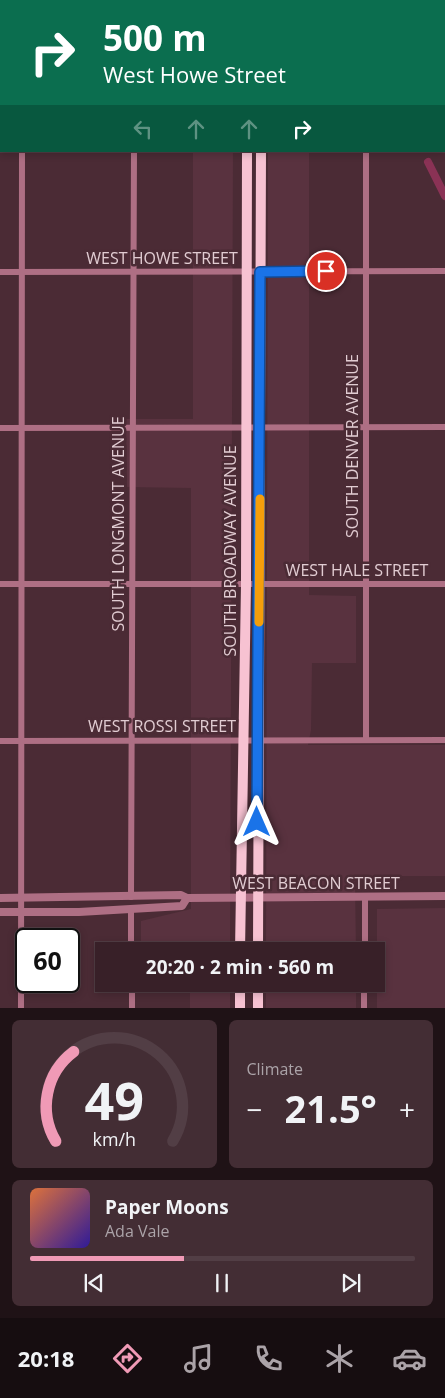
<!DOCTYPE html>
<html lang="en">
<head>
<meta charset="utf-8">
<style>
	:root { --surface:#382028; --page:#432d34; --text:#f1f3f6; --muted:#aba3a8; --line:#523e45; --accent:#f09ab6 }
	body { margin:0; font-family:"Open Sans",sans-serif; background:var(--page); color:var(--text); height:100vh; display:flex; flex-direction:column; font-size:19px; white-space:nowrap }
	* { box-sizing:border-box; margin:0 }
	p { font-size:16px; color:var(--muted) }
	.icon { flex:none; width:28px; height:28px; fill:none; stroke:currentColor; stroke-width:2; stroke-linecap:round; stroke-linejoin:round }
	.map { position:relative; height:1008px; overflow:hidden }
	.panel { display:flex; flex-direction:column; gap:12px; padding:12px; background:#1f1216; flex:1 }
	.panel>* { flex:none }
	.top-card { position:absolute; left:0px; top:0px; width:445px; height:152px; box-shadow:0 2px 8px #0003,0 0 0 1px var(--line); background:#0b6e4f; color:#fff; overflow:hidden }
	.speed { position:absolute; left:15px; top:928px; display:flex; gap:10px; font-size:25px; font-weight:700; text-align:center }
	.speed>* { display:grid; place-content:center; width:65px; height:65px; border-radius:50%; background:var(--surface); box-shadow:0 2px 8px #0003,0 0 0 1px var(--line); line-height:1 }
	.speed .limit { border:2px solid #111; border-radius:8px; background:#fff; color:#111 }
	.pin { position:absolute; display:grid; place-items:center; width:42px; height:42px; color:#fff; margin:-21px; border:2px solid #fff; border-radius:50%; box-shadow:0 1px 5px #0007 }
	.me { position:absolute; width:55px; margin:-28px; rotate:0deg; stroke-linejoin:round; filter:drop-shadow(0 0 4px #0008) }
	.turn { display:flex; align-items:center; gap:18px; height:105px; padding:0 20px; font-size:22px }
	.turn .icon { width:65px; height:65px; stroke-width:2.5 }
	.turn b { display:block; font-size:35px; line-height:42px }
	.lanes { display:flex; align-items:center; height:48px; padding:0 20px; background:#0003; justify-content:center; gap:25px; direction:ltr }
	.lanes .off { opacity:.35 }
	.big { font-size:38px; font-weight:700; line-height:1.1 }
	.panel .card { flex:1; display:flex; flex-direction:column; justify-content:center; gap:8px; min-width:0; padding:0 18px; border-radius:8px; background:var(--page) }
	.panel .dial { align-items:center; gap:0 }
	.dial svg { height:130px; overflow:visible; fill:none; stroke:var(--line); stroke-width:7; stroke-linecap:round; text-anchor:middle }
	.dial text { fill:var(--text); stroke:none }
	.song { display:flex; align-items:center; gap:15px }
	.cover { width:60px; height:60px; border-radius:8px; background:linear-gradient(135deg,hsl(20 70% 55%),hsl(250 70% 35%)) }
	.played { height:5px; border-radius:2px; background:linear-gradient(90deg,var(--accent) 40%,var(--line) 40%) }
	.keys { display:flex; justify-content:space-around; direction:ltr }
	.heat { display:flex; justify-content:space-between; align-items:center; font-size:28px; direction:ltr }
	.panel .tiles { flex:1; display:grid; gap:12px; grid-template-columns:1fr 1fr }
	.card:last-child { grid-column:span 2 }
	.trip { position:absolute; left:95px; top:942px; width:290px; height:50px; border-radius:0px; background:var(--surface); box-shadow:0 2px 8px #0003,0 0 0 1px var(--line); font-weight:700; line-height:50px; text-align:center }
	.menu { display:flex; height:80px; justify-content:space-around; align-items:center; background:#160d10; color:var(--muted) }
	.menu .icon { width:35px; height:35px }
	.menu .current { color:var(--accent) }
	.menu b { font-size:22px; color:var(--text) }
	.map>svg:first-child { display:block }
	.built { fill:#59323f }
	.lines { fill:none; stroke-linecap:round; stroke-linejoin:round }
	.canal { stroke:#8a3255; stroke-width:8 }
	.minor { stroke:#ae6f84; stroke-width:6 }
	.tertiary { stroke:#ae6f84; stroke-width:8 }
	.primary { stroke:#f7c2d2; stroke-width:10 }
	.route-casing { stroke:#114b97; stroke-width:12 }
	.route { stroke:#1a73e8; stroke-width:9 }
	.slow { stroke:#f59e0b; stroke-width:9 }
	.labels { text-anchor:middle; stroke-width:5; stroke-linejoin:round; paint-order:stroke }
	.street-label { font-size:16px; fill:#e1ccd2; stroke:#4b2b35 }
</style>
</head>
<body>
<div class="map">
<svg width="445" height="1008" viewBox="0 0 445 1008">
	<rect width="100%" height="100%" fill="#4b2b35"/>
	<g class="built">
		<polygon points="193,151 233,151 230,951 141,951 141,921 191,909 191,488 127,487 126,419 193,419"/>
		<polygon points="268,151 309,151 309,595 356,596 356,663 312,663 311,730 308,745 445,745 445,876 358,876 355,882 356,951 266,951"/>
		<polygon points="445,908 445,1008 377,1008 377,909"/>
		<rect x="190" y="984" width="40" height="24"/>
		<rect x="266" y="984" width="90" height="24"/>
	</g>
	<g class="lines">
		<polyline class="canal" points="428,162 445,196"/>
		<g class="minor">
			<polyline points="23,1 23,0"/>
			<polyline points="135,1 135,0"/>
			<polyline points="0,114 1,114"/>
			<polyline points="444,114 445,114"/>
			<polyline points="0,272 445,271"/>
			<polyline points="0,428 445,427"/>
			<polyline points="0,584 445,584"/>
			<polyline points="366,740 366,151"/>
			<polyline points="0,741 445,740"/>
			<polyline points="131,897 134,151"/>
			<polyline points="131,910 131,951"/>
			<polyline points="365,951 365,896"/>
			<polyline points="132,984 132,1008"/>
			<polyline points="21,1008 22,151"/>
			<polyline points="364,1008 364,984"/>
		</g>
		<g class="tertiary">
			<polyline points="348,0 349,1"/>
			<polyline points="444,85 445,86"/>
			<polyline points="0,898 181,895 187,898 445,896"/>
			<polyline points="0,912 79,912 182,906 187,898"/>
		</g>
		<g class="primary">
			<polyline points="245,0 245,1"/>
			<polyline points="259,0 259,1"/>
			<polyline points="240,951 246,584 247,151"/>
			<path d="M258 951C257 685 260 418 261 151"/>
			<polyline points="240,984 240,1008"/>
			<polyline points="258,984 258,1008"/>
		</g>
	</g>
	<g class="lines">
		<g class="route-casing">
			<polyline id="route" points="257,822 260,272 326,271"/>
		</g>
		<use href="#route" class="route"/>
		<polyline class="slow" points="259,622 260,499"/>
	</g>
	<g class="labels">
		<g class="street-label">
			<text x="162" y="264">WEST HOWE STREET</text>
			<text transform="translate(352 446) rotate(-90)" y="6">SOUTH DENVER AVENUE</text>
			<text transform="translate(118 524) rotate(-90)" y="6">SOUTH LONGMONT AVENUE</text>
			<text transform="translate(230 551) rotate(-90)" y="6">SOUTH BROADWAY AVENUE</text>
			<text x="357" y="576">WEST HALE STREET</text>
			<text x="162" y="732">WEST ROSSI STREET</text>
			<text x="316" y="889">WEST BEACON STREET</text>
		</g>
	</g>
</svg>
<div class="speed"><div class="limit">60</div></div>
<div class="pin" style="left:326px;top:271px;background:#d93025"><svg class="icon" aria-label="arrive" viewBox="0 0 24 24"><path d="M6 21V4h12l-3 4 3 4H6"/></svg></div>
<svg class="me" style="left:257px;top:822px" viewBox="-20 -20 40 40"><path d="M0-17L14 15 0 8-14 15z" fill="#1a73e8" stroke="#fff" stroke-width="4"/></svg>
<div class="trip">20:20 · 2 min · 560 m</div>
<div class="top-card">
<div class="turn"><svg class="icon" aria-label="right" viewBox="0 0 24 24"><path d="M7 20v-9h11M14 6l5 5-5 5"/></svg><div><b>500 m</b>West Howe Street</div></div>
<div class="lanes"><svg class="icon off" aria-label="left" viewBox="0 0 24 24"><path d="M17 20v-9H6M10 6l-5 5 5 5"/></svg><svg class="icon off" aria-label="ahead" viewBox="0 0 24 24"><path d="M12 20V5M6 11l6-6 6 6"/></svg><svg class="icon off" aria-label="ahead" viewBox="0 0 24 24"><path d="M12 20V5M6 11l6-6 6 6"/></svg><svg class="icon" aria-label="right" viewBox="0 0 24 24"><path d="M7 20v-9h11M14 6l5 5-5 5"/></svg></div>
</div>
</div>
<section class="panel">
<div class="tiles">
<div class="card dial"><svg viewBox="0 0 100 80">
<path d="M14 69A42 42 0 1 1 86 69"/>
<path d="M14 69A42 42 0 0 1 25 14" stroke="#f09ab6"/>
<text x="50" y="56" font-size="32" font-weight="700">49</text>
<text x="50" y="72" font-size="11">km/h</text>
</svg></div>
<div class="card"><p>Climate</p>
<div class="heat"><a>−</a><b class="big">21.5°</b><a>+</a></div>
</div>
<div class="card">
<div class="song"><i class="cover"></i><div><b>Paper Moons</b><p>Ada Vale</p></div></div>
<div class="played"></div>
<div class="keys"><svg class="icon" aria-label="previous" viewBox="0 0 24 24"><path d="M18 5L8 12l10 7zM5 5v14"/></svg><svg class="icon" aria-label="pause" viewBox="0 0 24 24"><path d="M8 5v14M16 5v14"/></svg><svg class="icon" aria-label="next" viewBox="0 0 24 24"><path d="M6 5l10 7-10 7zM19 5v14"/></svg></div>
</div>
</div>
</section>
<nav class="menu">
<b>20:18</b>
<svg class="icon current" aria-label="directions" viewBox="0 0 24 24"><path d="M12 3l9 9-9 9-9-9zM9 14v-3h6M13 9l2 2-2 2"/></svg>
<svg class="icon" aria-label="music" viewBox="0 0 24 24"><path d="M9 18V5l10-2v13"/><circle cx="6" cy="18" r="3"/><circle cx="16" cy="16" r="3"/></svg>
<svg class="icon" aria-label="phone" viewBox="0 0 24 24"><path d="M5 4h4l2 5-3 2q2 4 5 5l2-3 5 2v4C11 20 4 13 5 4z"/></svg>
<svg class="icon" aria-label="climate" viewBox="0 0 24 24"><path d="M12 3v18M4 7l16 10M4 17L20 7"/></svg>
<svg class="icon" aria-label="car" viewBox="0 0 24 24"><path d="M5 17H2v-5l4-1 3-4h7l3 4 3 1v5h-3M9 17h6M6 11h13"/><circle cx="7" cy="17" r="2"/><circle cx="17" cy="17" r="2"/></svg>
</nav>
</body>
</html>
